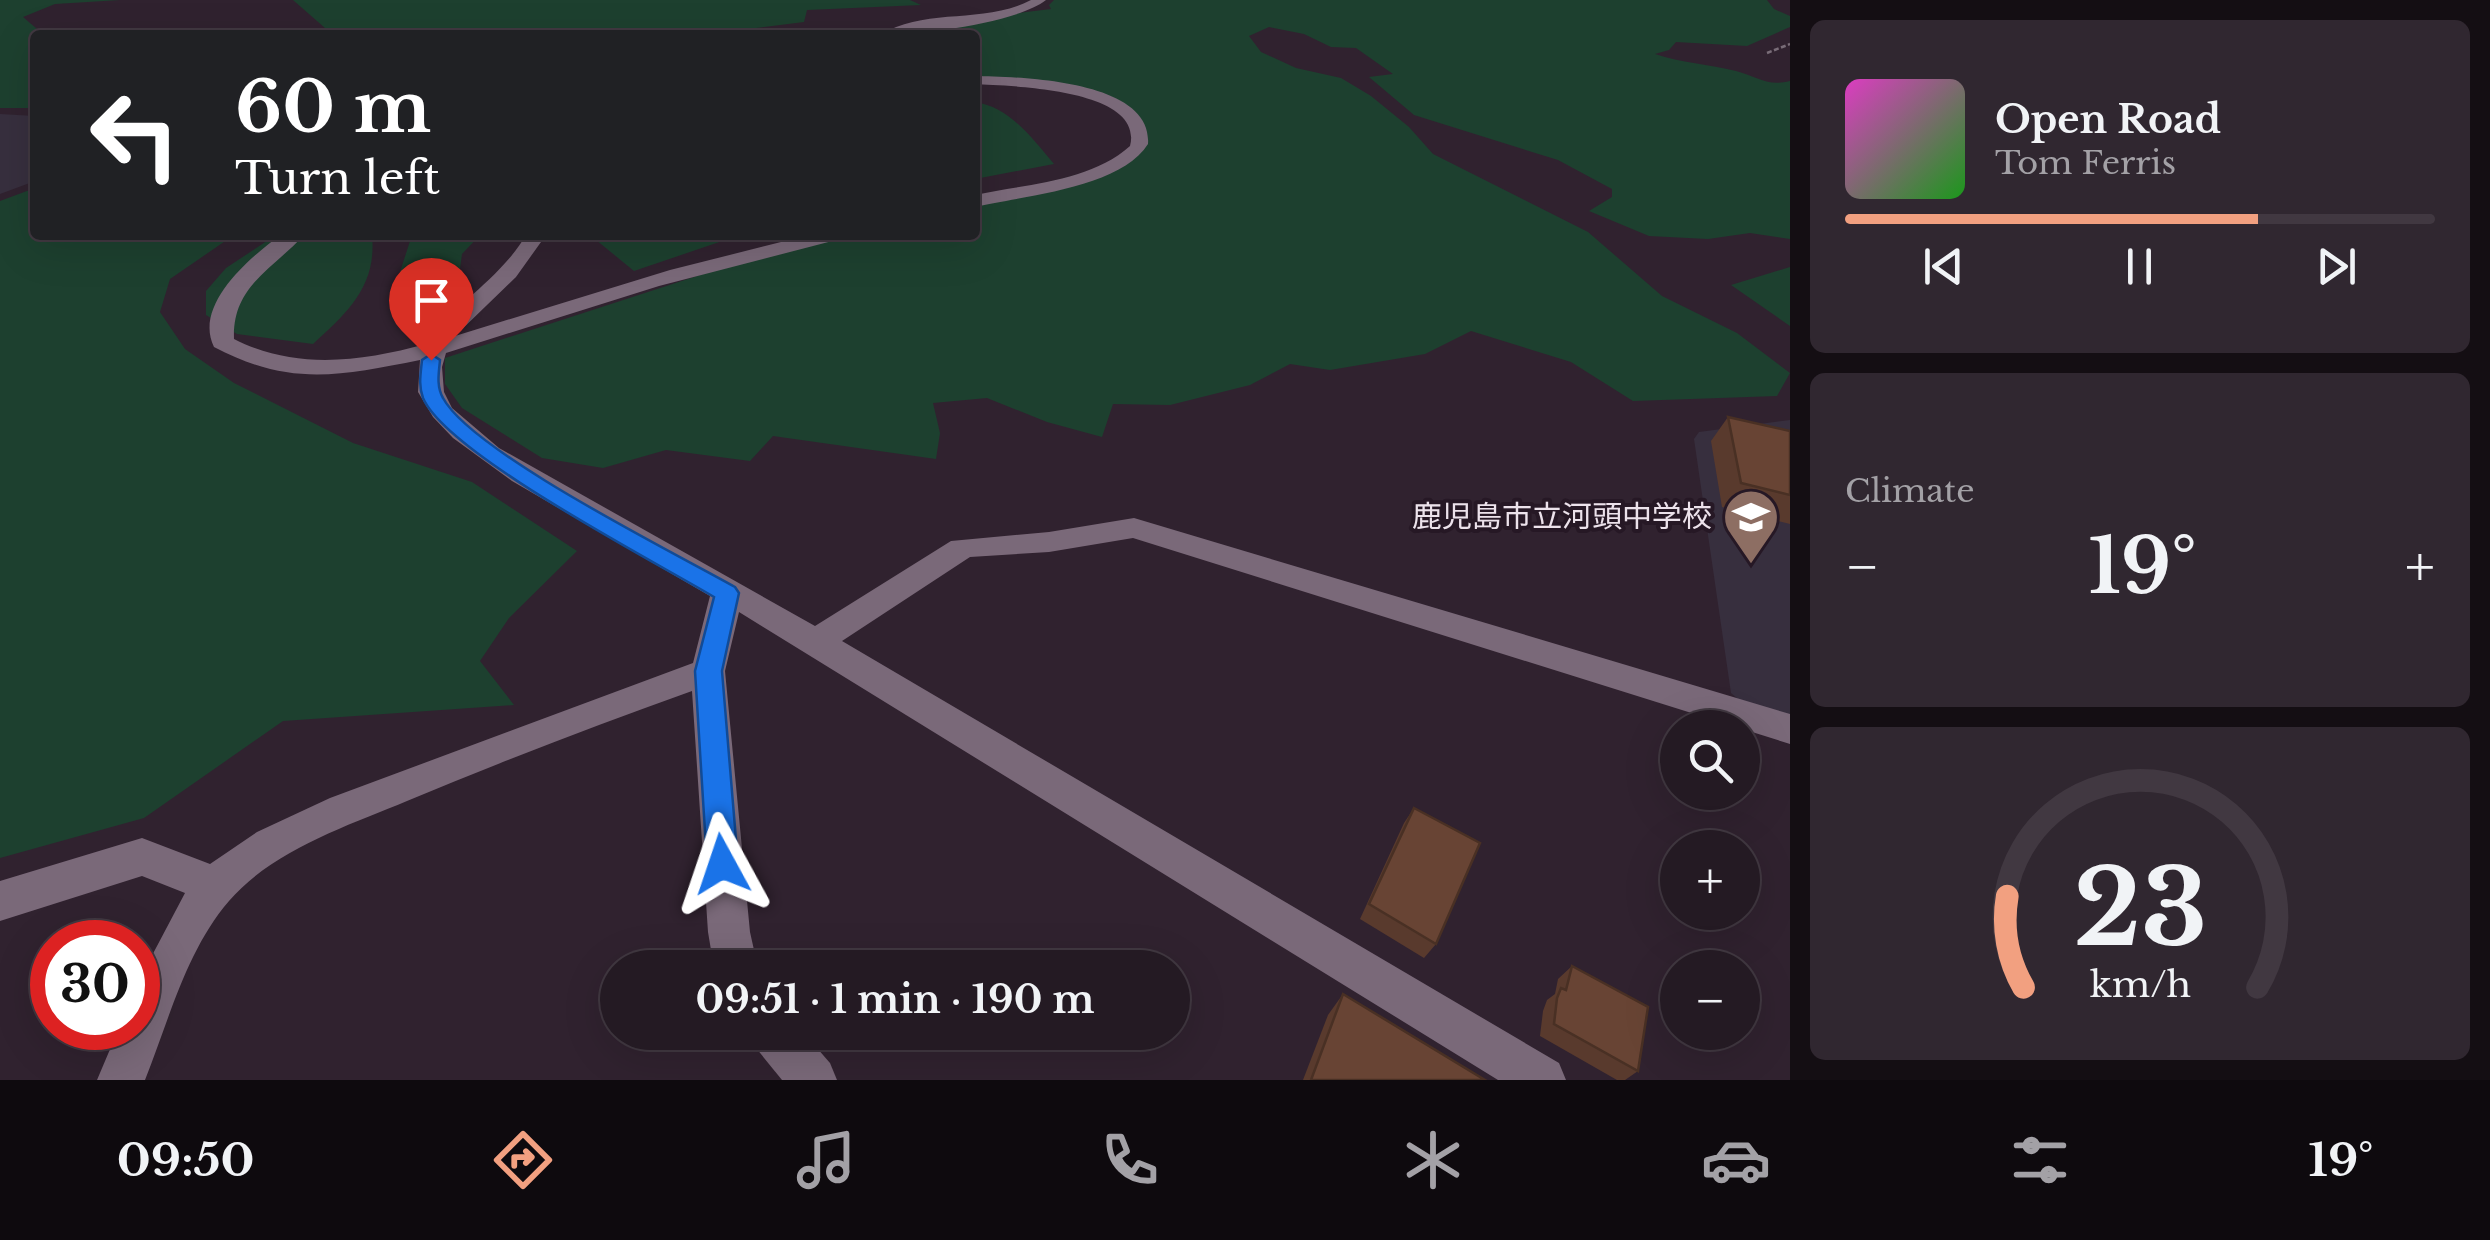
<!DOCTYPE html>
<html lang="en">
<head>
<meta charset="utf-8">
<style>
	:root { --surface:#241a23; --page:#302730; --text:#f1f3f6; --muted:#a3a1a6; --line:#413841; --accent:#f2a080 }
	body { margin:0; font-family:"Libre Baskerville","Noto Sans JP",serif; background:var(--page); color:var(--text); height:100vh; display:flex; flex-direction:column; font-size:38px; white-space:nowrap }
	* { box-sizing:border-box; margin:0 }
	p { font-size:32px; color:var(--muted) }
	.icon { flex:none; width:55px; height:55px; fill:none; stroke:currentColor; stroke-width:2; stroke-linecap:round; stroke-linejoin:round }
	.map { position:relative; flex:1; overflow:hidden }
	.details { display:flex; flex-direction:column; gap:20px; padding:20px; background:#140e13; width:700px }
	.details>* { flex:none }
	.hud { position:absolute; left:30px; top:30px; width:950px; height:210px; border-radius:10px; box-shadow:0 10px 40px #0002,0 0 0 2px var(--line); background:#202124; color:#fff; overflow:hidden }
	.fabs { position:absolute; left:1660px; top:710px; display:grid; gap:20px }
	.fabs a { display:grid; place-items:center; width:100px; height:100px; border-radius:50%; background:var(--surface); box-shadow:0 10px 40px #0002,0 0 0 2px var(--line); font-size:50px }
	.speed { position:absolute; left:30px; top:920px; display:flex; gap:20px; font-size:50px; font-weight:700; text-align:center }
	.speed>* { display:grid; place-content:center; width:130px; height:130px; border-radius:50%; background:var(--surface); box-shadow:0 10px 40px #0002,0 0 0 2px var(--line); line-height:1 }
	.speed .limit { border:15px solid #d22; background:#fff; color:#111 }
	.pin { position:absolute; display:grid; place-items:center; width:85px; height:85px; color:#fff; margin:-102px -42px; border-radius:50% 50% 50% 0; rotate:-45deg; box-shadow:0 0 10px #0007 }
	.pin .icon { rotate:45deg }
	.me { position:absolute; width:110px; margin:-55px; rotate:355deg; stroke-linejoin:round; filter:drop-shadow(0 0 8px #0008) }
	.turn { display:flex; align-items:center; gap:35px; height:210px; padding:0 40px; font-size:45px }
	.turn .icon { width:130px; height:130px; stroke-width:2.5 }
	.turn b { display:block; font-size:70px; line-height:85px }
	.big { font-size:75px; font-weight:700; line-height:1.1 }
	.details .widget { flex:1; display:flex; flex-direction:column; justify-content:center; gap:15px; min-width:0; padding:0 35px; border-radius:15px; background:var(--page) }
	.details .dial { align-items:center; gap:0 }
	.dial svg { height:260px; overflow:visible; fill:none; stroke:var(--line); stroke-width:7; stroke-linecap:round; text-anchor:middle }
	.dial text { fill:var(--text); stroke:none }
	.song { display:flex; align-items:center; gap:30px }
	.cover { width:120px; height:120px; border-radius:15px; background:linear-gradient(135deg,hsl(310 70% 55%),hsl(120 70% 35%)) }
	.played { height:10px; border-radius:5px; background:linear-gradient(90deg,var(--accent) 70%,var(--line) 70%) }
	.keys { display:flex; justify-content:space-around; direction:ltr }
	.heat { display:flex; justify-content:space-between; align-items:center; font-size:55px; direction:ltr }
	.trip { position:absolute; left:600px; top:950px; width:590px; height:100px; border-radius:50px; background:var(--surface); box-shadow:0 10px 40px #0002,0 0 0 2px var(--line); font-weight:700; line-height:100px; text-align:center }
	.dock { display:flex; height:160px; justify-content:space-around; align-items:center; background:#0e0a0e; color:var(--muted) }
	.dock .icon { width:70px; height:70px }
	.dock .active { color:var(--accent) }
	.dock b { font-size:45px; color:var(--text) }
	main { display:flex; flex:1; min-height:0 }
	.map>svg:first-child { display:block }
	.education { fill:#372f3e }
	.green { fill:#1d402f }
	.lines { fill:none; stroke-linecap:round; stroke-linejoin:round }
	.path { stroke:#796d78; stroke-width:2.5; stroke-dasharray:5 2.5; stroke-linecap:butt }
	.minor { fill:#7a6979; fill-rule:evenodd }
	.wall { fill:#593a2d }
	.building { fill:#684434; stroke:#493024; stroke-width:2.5 }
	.route { fill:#1a73e8; stroke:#114b97; stroke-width:2.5 }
	.labels { text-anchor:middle; stroke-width:8; stroke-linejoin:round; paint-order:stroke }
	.poi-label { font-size:30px; fill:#ece2eb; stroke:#261825; text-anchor:end }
</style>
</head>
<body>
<main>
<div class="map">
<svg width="1790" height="1080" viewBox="0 0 1790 1080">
	<rect width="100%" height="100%" fill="#30222f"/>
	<g class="education">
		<polygon points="0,114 35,116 35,181 0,194"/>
		<polygon points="1790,420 1790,719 1746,706 1731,693 1694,439 1699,432"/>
	</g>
	<g class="green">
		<polygon points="0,0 120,0 55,4 23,17 37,29 59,35 35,35 35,108 0,108"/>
		<polygon points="293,0 910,0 921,5 807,10 804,22 748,29 753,34 778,35 333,35"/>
		<path d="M1054 0H1767L1774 9 1790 16V27L1747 46 1676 42 1669 50 1655 54C1681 63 1709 64 1736 71 1756 76 1767 87 1790 81V239L1750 233 1708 239 1649 236 1589 211 1612 197V189L1558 160 1414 115 1369 77 1393 74 1356 48 1331 47 1304 34 1269 27 1249 36 1261 52 1296 68 1341 78 1371 96 1409 127 1433 154 1588 232 1662 296 1737 333 1790 373 1777 396 1633 401 1571 362 1471 331 1425 354 1330 370 1290 364 1250 385 1170 405 1113 404 1102 437 1047 422 987 398 933 403 940 433 936 459 773 436 750 461 666 450 603 468 542 458 462 408 445 384V358L823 235H975V197C1009 189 1110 176 1130 147 1135 140 1136 126 1138 117L1114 98 975 76V35H881L916 25 1051 9 1049 5Z"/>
		<path d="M975 102C1010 107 1033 139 1054 164L975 179Z"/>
		<polygon points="35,188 35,235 234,235 170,279 160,312 185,349 234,383 353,443 472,482 577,551 509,618 480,661 514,705 283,721 144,818 0,858 0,201"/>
		<path d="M276 235H372C377 286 348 312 313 344L237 334 206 315V291L226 268Z"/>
		<polygon points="408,235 480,235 462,254 460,269 400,272 411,238"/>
		<polygon points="590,235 740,235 634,271"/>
		<polygon points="1790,267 1790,326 1731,285"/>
	</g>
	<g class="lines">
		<polyline class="path" points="1767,53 1790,44"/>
		<g class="minor">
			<path d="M1031 0H1046C1017 23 919 35 881 35 924 7 985 25 1031 0Z"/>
			<path d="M975 76C1017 77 1153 79 1148 144 1121 188 1022 196 975 207V195C1025 184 1090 182 1130 146 1145 88 1009 86 975 84Z"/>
			<path d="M281 235H304C273 269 232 286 234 339 295 370 360 362 426 344 455 303 501 278 526 235H546L516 277 455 336 670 270 809 235H843L840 239 659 286 446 353 442 367 444 392 452 408 499 448 815 626 951 541 1049 532 1134 518 1790 714V744L1133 538 1049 552 970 557 842 641 1559 1063 1566 1080H1498L739 612 725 671 750 932 758 968H714L708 932 692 691C596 725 501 762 407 801 347 826 273 850 229 901 186 951 169 1020 145 1080H97L119 1028H138V982L185 893 142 876 0 921V881L142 838 210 864 257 832 330 798 693 663 710 596 512 481 453 438 433 417 418 392 420 360C339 376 290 387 214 347 193 305 251 256 281 235Z"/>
			<polygon points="749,1032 803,1032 830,1063 837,1080 782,1080 756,1048"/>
		</g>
	</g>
	<g class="wall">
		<polygon points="1728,417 1790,431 1790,524 1722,507 1711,441"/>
		<polygon points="1414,808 1436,944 1424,958 1360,919 1404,823"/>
		<polygon points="1572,966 1638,1071 1625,1080 1617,1080 1540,1036 1543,1011 1547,1000 1555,994 1558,979"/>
		<polygon points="1343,994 1485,1080 1303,1080 1328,1015"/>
	</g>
	<g class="building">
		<polygon points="1728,417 1790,431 1790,495 1741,483"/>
		<polygon points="1414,808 1480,843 1436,944 1369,904"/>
		<polygon points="1572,966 1648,1007 1638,1071 1554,1024 1557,998 1561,988 1566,990"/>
		<polygon points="1343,994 1485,1080 1311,1080"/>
	</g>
	<path class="route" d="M431 354 440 360C439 372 436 386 443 398 472 452 673 552 735 587L739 593 722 671 738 864 733 874 722 878 712 874 707 864 695 671 714 597C654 561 447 454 423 398 418 385 421 372 422 360Z"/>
	<defs>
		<g id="school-pin" transform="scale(2.875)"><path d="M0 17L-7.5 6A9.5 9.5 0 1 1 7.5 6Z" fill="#8d6e63" stroke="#261825"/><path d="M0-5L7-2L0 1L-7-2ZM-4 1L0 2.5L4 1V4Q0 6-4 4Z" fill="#fff"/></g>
	</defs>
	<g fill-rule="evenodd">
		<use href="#school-pin" x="1751" y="517"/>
	</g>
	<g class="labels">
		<g class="poi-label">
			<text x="1712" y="527">鹿児島市立河頭中学校</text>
		</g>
	</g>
</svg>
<div class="fabs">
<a><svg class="icon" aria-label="search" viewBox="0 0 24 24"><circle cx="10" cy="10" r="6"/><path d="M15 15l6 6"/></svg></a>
<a>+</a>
<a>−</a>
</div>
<div class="speed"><div class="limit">30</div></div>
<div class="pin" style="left:431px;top:360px;background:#d93025"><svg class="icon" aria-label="arrive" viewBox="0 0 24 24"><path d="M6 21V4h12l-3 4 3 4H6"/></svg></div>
<svg class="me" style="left:722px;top:864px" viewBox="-20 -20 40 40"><path d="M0-17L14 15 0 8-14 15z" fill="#1a73e8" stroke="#fff" stroke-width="4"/></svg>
<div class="trip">09:51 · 1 min · 190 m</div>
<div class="hud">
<div class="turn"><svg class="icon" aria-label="left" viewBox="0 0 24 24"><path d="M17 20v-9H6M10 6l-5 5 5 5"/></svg><div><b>60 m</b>Turn left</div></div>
</div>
</div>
<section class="details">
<div class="widget">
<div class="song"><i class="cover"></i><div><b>Open Road</b><p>Tom Ferris</p></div></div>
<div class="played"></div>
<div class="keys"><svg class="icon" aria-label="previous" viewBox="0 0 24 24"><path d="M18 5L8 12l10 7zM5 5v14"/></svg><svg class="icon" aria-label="pause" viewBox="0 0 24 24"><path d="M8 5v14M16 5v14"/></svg><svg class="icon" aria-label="next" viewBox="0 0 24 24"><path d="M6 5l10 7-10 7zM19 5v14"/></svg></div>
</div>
<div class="widget"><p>Climate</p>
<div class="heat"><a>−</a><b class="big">19°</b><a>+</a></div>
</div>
<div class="widget dial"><svg viewBox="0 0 100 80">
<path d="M14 69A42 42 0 1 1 86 69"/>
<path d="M14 69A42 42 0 0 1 9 41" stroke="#f2a080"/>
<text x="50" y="56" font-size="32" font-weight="700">23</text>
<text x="50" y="72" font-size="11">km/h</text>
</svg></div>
</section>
</main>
<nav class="dock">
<b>09:50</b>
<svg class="icon active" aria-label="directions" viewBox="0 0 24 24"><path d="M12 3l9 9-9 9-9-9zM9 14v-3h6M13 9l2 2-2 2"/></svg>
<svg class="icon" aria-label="music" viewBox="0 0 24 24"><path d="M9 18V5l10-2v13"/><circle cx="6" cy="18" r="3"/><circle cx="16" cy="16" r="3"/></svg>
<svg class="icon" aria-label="phone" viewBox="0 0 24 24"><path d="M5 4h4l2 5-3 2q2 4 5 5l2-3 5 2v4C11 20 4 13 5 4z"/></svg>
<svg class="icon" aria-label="climate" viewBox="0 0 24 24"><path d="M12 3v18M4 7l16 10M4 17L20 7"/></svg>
<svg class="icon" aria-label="car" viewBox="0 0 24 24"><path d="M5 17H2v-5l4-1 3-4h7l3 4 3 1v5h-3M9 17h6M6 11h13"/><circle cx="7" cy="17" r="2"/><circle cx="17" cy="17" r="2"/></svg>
<svg class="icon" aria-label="filters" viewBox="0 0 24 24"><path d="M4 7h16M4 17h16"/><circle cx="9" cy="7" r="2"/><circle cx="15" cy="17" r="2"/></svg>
<b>19°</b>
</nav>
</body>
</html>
